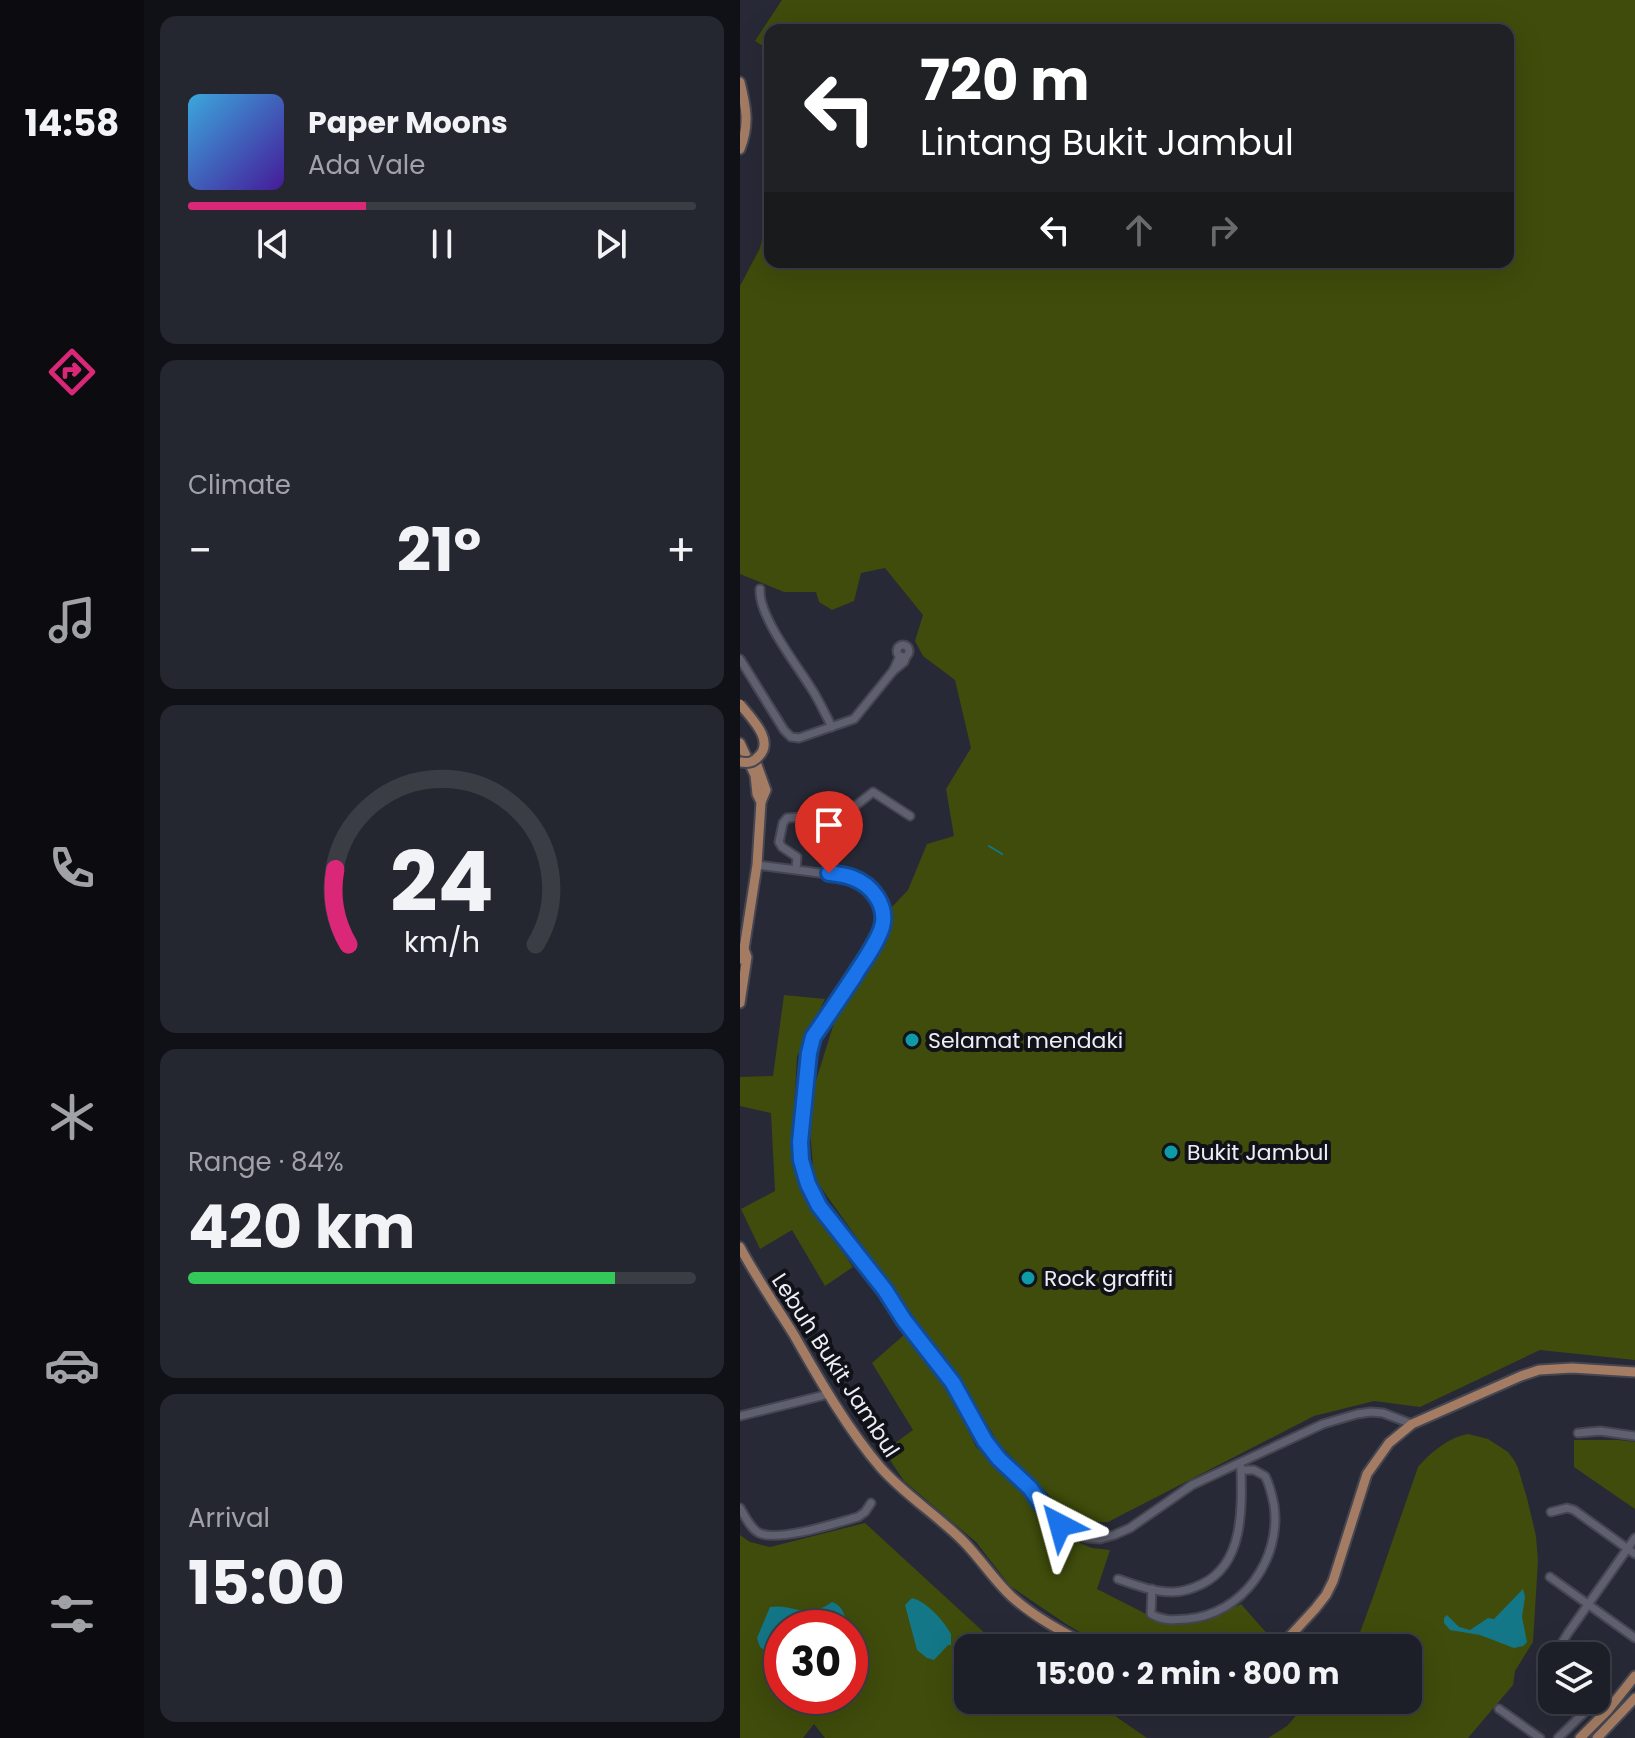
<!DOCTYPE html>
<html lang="en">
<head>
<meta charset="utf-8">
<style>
	:root { --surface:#1d1f28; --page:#252730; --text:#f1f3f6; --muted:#a0a2a8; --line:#3b3d45; --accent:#db2777 }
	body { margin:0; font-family:Poppins,sans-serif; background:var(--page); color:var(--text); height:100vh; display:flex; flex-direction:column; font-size:30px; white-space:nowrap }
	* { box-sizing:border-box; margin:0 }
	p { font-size:26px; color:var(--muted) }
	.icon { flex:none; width:44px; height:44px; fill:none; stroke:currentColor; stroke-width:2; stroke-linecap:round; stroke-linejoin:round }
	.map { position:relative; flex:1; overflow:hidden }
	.drawer { display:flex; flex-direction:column; gap:16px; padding:16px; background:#101116; width:596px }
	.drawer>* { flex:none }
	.banner { position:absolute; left:24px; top:24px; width:750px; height:244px; border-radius:16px; box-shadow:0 8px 32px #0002,0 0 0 2px var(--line); background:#202124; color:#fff; overflow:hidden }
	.buttons { position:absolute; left:798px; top:1642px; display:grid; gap:16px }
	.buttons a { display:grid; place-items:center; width:72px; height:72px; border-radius:16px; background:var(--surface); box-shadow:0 8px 32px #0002,0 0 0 2px var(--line); font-size:40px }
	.speed { position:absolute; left:24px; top:1610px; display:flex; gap:16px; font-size:40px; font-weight:700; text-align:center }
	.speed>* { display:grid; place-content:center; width:104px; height:104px; border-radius:50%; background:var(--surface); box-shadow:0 8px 32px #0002,0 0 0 2px var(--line); line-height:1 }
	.speed .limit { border:12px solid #d22; background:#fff; color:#111 }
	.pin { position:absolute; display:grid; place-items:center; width:68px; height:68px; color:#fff; margin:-82px -34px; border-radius:50% 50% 50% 0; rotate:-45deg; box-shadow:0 0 8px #0007 }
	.pin .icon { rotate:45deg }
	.me { position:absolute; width:88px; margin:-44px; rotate:321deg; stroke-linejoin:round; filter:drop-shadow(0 0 6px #0008) }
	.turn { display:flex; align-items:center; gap:28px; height:168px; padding:0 24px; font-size:36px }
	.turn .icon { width:104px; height:104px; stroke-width:2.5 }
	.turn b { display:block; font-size:56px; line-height:68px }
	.lanes { display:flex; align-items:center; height:76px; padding:0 24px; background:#0003; justify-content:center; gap:40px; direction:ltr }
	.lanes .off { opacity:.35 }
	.big { font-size:60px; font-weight:700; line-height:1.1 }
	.drawer .tile { flex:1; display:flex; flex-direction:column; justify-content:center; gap:12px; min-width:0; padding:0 28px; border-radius:16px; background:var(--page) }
	.drawer .dial { align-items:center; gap:0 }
	.dial svg { height:208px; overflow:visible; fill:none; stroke:var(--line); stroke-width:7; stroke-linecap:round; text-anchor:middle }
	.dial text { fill:var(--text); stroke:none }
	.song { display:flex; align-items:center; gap:24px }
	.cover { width:96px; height:96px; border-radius:12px; background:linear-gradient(135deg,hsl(200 70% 55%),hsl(260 70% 35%)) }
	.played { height:8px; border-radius:4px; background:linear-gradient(90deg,var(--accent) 35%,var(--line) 35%) }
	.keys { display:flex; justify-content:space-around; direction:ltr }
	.heat { display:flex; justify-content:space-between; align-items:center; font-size:44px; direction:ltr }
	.charge { height:12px; border-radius:6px; background:linear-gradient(90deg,#34c759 84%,var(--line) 0) }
	.trip { position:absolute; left:214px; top:1634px; width:468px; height:80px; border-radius:16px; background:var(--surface); box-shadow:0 8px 32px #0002,0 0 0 2px var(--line); font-weight:700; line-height:80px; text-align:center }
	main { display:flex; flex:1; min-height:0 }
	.dock { display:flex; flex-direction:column; width:144px; justify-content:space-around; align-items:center; background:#0c0c10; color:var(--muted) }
	.dock .icon { width:56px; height:56px }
	.dock .active { color:var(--accent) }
	.dock b { font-size:36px; color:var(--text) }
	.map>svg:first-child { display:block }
	.green { fill:#3f4c0b; fill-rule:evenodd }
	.water { fill:#137788 }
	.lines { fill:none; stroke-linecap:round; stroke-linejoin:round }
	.stream { stroke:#137788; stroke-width:2 }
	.minor-casing { stroke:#454651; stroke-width:11 }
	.major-casing { stroke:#454651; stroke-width:13 }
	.minor { stroke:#5e5f6f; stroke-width:7 }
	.major { stroke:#a47c63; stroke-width:9 }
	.major-bridge-casing { stroke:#454651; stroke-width:13; stroke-linecap:butt }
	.major-bridge { stroke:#a47c63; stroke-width:9 }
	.route-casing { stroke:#114b97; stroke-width:20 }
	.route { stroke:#1a73e8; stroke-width:14 }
	.culture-dot { fill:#0f9aa8; stroke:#111218; stroke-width:3 }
	.labels { text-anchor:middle; stroke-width:8; stroke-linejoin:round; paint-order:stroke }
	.poi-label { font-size:22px; fill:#ecedf6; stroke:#111218; text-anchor:start }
	.street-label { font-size:22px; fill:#ecedf6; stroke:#111218 }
</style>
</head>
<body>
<main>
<nav class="dock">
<b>14:58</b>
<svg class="icon active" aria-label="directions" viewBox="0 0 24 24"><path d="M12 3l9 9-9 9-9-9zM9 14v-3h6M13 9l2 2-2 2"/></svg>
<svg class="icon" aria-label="music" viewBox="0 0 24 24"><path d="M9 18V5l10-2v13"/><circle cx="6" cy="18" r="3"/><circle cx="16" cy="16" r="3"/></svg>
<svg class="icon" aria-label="phone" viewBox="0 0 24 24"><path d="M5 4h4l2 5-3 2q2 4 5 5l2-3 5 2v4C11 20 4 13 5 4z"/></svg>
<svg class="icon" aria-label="climate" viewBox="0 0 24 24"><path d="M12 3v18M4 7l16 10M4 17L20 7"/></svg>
<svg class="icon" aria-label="car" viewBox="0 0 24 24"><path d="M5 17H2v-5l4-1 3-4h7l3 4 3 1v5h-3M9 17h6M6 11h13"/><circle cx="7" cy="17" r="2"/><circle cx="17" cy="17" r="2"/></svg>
<svg class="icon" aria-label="filters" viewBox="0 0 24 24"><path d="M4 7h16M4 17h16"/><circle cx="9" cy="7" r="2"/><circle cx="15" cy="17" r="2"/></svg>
</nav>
<section class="drawer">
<div class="tile">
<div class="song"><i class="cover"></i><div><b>Paper Moons</b><p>Ada Vale</p></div></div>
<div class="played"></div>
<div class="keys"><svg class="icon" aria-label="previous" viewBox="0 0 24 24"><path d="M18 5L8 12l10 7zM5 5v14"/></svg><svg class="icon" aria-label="pause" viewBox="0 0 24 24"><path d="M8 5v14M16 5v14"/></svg><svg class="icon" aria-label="next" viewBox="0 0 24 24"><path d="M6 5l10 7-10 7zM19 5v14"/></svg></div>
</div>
<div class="tile"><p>Climate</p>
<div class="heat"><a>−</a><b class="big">21°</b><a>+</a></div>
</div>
<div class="tile dial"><svg viewBox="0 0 100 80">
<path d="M14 69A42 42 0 1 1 86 69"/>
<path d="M14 69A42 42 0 0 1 9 40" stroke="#db2777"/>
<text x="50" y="56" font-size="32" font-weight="700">24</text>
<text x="50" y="72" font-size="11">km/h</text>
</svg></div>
<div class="tile"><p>Range · 84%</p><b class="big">420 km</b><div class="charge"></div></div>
<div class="tile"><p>Arrival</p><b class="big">15:00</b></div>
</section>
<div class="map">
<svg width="895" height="1738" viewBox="0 0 895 1738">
	<rect width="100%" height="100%" fill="#272936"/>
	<g class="green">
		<polygon points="42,0 895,0 895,1360 800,1350 680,1407 634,1401 574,1416 368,1522 330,1522 307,1493 259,1444 228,1393 74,1178 68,1106 94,1023 142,949 152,907 168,890 187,844 214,836 206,789 231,748 215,680 183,656 175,641 183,615 145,568 121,573 114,601 92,610 79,602 76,592 44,592 0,574 0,286 20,248 30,207 30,262 768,262 768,30 30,30 30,50 15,41"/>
		<polygon points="44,995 85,999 57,1057 51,1160 62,1191 113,1267 85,1286 52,1230 20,1249 1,1209 35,1191 31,1113 0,1106 0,1077 33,1076"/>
		<polygon points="165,1334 211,1393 236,1447 280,1488 317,1533 352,1548 370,1550 357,1589 426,1624 467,1621 501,1604 531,1638 522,1648 367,1648 326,1624 270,1586 236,1542 164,1481 144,1451 173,1430 132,1363"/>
		<path d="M728 1434 748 1439 768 1452 774 1460 778 1468 787 1498 796 1536 798 1561 793 1642 775 1671 773 1685 728 1738H528L547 1726 570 1700H668V1648H609L619 1635 633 1597 678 1467C690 1453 709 1437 728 1434Z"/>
		<polygon points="834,1440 879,1440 895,1442 895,1509 834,1467"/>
		<path d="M125 1523 261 1648H228V1700H352L407 1738H85L74 1724 63 1738H0V1535L10 1542 30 1547ZM42 1628H110V1696H42Z"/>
	</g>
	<g class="water">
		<polygon points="783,1589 785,1597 782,1617 787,1642 783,1646 774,1648 740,1635 710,1630 704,1623 704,1618 707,1615 719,1627 730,1630 748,1618 754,1619"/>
		<path d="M172 1598C187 1602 203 1620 211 1634V1645H208L194 1660 187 1658 177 1650 165 1605Z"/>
		<path d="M92 1602C104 1606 105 1617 108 1628H42V1644L24 1650 20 1647 17 1638 30 1607C54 1603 66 1621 92 1602Z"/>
	</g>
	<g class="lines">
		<polyline class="stream" points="249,846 262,854"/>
		<g class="minor-casing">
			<g id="minor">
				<path d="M20 589C18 616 57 665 71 688 79 700 85 714 92 727"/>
				<circle cx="163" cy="651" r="6"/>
				<polyline points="160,656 153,671 164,662 166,657"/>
				<polyline points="0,659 44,730 51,737 59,738 114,719 153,671"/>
				<path d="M17 865 111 877C128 885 144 898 144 919 143 942 89 1015 73 1037 64 1070 57 1124 61 1158 63 1175 71 1190 79 1206L213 1383 245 1441 259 1459 290 1488 307 1512 320 1525 333 1534 347 1538 360 1539 374 1535 390 1528 452 1485 583 1424 617 1414 631 1412 643 1413 672 1424"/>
				<polyline points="56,869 57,857 42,847 39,842 43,823 47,818 95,815 109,811 133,792 170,816"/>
				<polyline points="0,1416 89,1394"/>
				<polyline points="838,1433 860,1431 895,1436"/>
				<path d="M0 1508C5 1516 10 1528 19 1533 40 1542 96 1523 118 1517L125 1512 131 1503"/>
				<polyline points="811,1512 827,1508 834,1510 895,1554"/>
				<polyline points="810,1577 895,1638"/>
				<path d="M378 1579C395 1585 414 1592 432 1592 443 1592 452 1589 462 1584 504 1564 502 1508 501 1468"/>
				<path d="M412 1589 411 1614C423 1621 433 1620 447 1619 502 1615 542 1559 534 1505 532 1495 530 1485 525 1476L514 1470H501"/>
				<polyline points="814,1656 828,1633 895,1538"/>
				<polyline points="759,1709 800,1738"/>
				<polyline points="818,1738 851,1706 854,1700"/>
			</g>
		</g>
		<g class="major-casing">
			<g id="major">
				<path d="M0 82C6 106 10 125 0 149"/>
				<polyline points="0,743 15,775 17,794 21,802 17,865 4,949 0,959"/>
				<polyline points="17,765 26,790 21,802"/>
				<polyline points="0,1003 7,957 4,949"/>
				<path d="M0 1247C16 1277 36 1306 54 1335 79 1379 108 1430 141 1468 165 1495 197 1515 223 1541 240 1558 253 1579 271 1596 295 1618 325 1633 353 1648"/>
				<polyline points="539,1648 575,1609 586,1595 593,1581 627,1474 649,1443 672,1424 781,1376 799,1370 832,1368 895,1372"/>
				<polyline points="840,1738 868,1710 895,1676"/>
				<polyline points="857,1738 895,1698"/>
			</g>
		</g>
		<use href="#minor" class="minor"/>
		<use href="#major" class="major"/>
		<g class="major-bridge-casing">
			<path id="major-bridge" d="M0 704C10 717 35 740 19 756 13 763 8 763 0 762"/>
		</g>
		<use href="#major-bridge" class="major-bridge"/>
	</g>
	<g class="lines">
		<g class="route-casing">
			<path id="route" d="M89 873C97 874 106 875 113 878 132 885 148 906 142 927 137 944 124 960 115 975 101 996 87 1017 73 1037L69 1053 60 1142 61 1160 68 1184 79 1206 145 1290 164 1320 213 1383 245 1441 259 1459 290 1488 307 1512 320 1525"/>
		</g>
		<use href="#route" class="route"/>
	</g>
	<g class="culture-dot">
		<circle cx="172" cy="1040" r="8"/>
		<circle cx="431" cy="1152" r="8"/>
		<circle cx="288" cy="1278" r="8"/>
	</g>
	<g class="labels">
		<g class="poi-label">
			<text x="188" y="1048">Selamat mendaki</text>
			<text x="447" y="1160">Bukit Jambul</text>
			<text x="304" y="1286">Rock graffiti</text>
		</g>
		<g class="street-label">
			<text transform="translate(96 1365) rotate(57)" y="8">Lebuh Bukit Jambul</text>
		</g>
	</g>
</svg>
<div class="buttons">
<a><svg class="icon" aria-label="layers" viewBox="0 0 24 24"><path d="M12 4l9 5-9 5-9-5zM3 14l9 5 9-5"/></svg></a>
</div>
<div class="speed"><div class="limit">30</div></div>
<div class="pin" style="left:89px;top:873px;background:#d93025"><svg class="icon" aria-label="arrive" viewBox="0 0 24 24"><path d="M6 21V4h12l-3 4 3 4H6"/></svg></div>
<svg class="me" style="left:320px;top:1525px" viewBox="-20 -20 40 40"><path d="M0-17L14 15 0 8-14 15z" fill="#1a73e8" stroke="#fff" stroke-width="4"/></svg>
<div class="trip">15:00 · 2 min · 800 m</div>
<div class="banner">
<div class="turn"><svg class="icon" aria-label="left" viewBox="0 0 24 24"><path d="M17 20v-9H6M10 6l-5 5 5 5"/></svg><div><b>720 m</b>Lintang Bukit Jambul</div></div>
<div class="lanes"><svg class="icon" aria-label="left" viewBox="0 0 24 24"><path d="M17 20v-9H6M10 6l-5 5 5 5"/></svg><svg class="icon off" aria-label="ahead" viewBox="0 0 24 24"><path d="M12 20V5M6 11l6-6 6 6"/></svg><svg class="icon off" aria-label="right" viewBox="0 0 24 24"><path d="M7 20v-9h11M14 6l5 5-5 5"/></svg></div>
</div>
</div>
</main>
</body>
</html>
